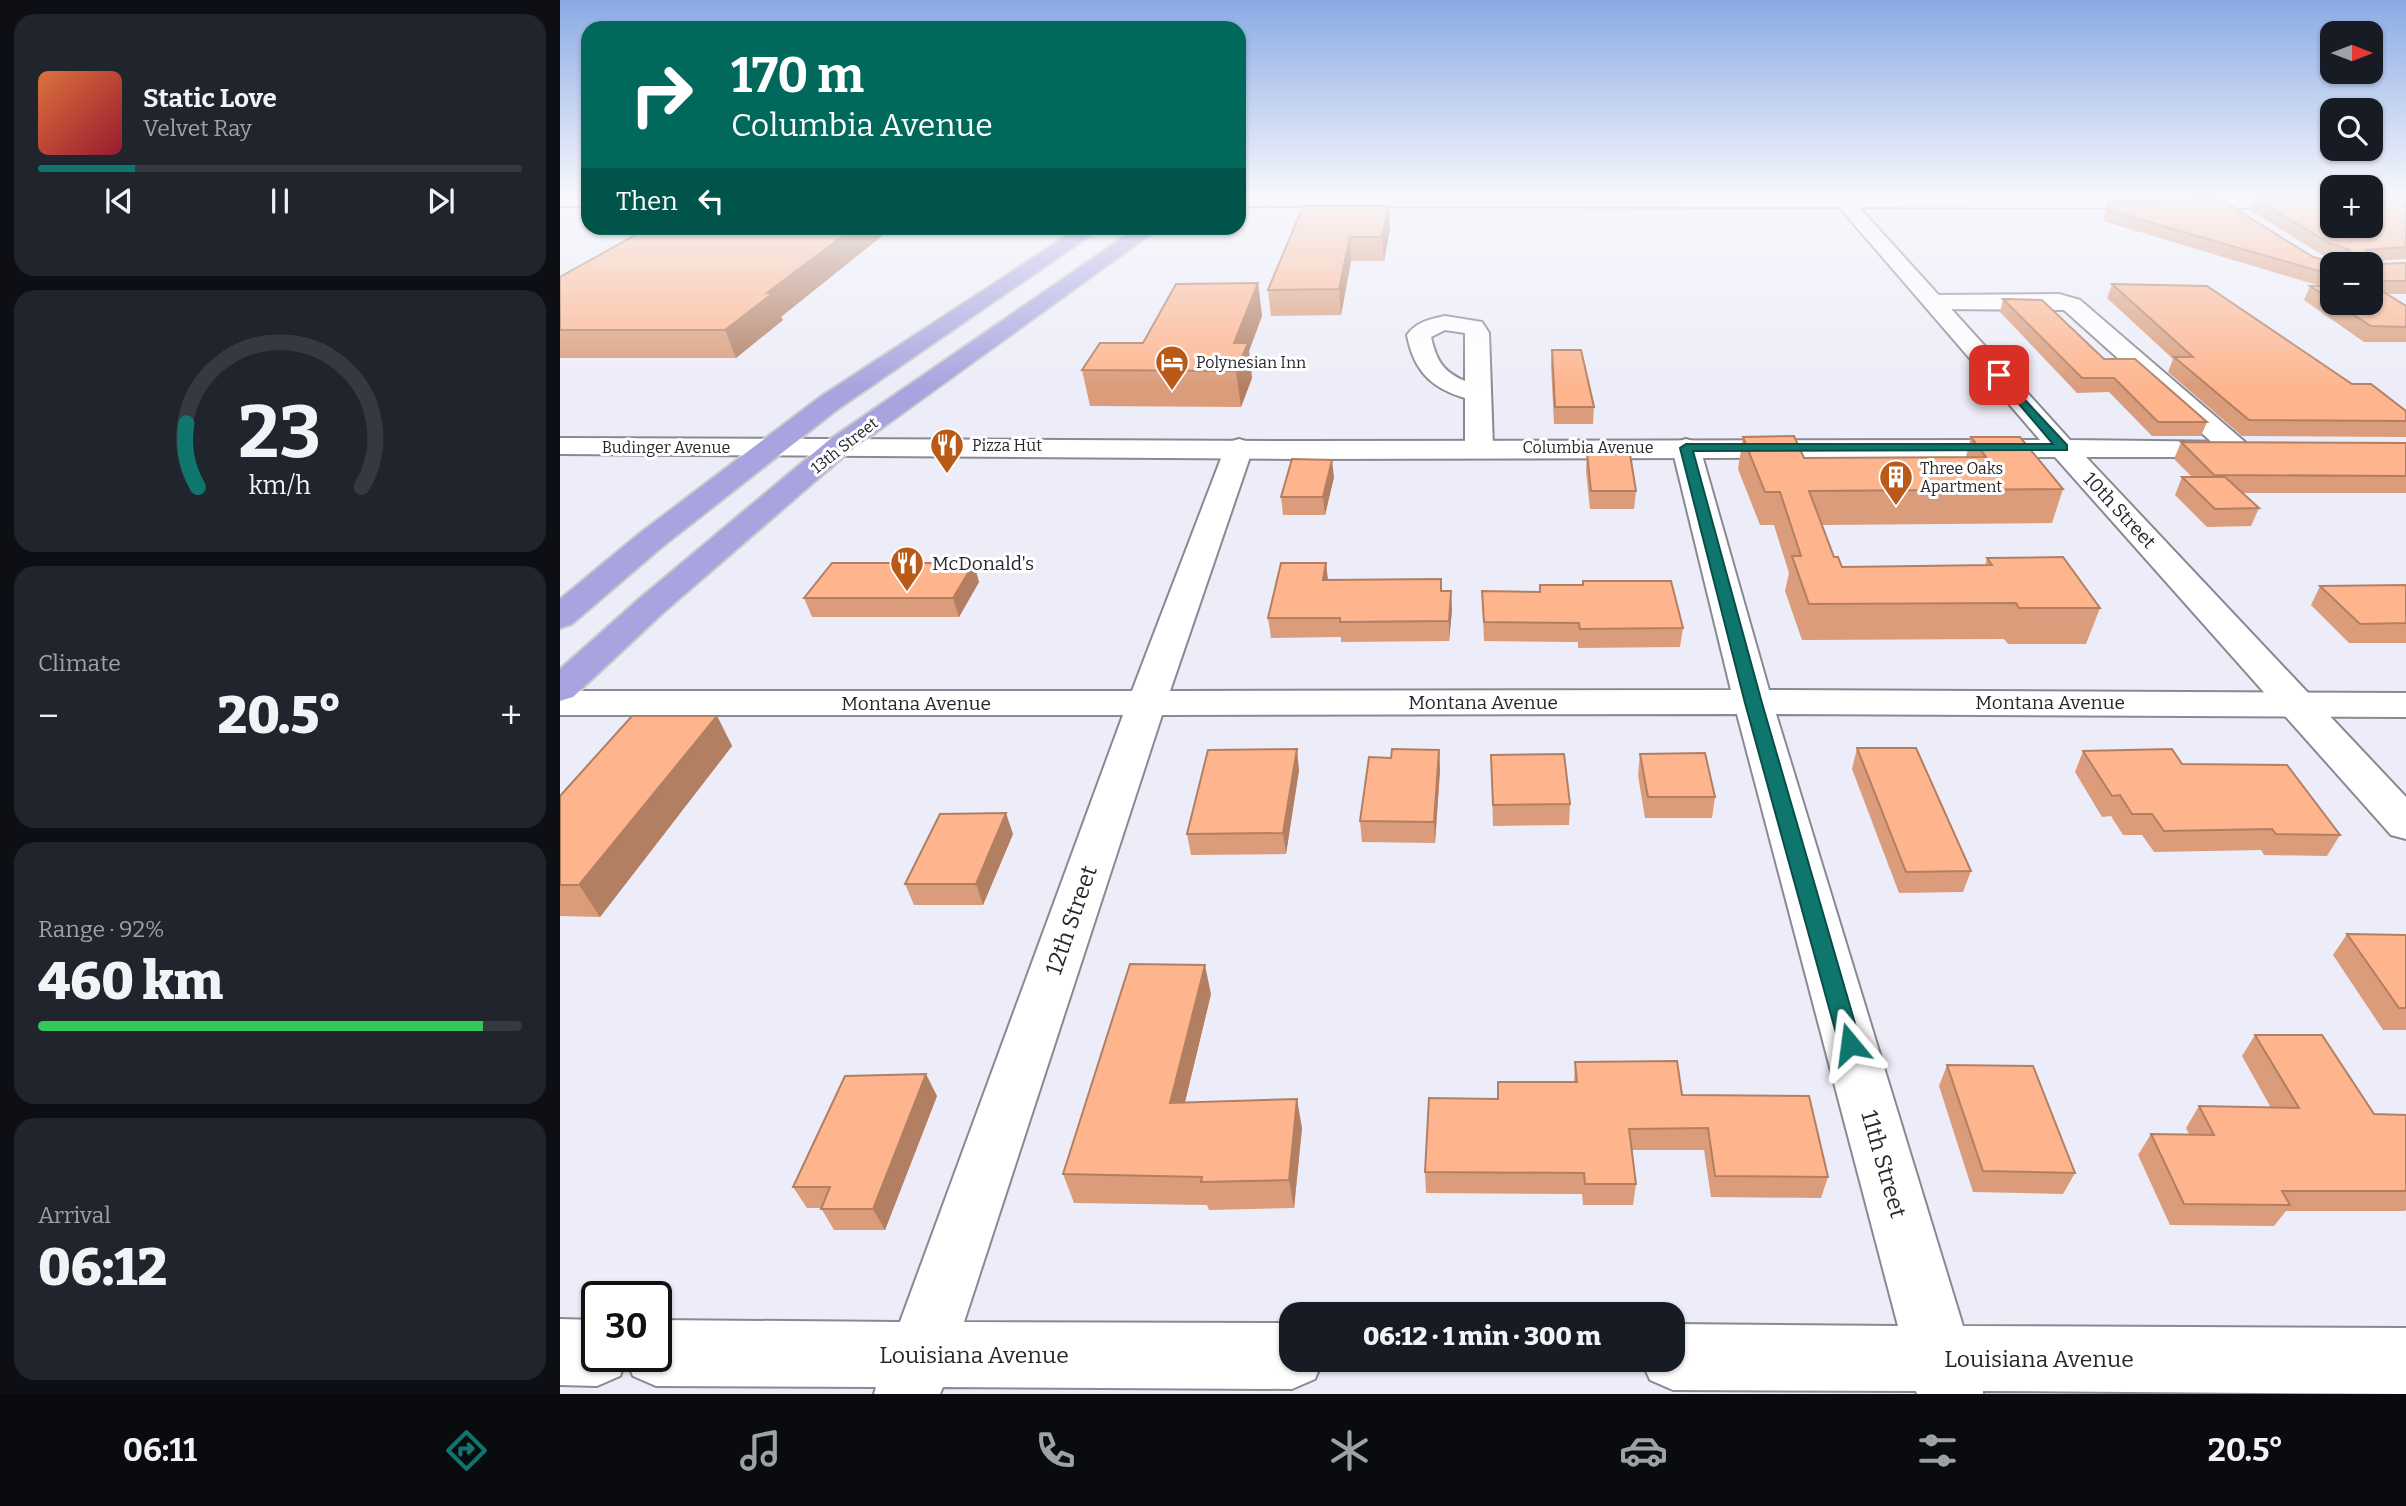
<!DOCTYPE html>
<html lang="en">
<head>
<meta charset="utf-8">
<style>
	:root { --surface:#171b24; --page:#20242c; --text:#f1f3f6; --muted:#9ea1a6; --line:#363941; --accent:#0f766e }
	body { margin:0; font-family:Bitter,serif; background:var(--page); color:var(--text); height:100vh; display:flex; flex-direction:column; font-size:26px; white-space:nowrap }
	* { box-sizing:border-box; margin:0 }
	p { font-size:23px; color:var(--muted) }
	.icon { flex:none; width:38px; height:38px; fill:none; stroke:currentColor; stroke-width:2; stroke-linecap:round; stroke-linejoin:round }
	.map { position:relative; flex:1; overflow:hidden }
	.drawer { display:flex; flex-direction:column; gap:14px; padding:14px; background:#0d0f14; width:560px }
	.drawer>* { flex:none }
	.banner { position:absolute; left:21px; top:21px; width:665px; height:214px; border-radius:21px; box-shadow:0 2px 5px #0004; background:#00695c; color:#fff; overflow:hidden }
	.needle { width:46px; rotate:90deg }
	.buttons { position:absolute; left:1760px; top:21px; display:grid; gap:14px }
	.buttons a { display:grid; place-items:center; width:63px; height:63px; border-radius:14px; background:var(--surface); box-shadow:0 2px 5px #0004; font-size:35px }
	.speed { position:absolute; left:21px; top:1281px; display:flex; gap:14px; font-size:35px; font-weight:700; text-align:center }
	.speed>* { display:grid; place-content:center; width:91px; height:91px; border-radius:50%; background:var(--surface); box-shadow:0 2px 5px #0004; line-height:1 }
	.speed .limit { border:4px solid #111; border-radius:10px; background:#fff; color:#111 }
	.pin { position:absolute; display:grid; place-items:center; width:60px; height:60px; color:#fff; margin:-30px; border-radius:14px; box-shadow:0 4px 10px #0006 }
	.me { position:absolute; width:77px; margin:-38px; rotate:344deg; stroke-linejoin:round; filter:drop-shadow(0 0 5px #0008) }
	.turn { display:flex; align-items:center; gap:24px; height:147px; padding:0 35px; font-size:32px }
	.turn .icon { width:91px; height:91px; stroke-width:2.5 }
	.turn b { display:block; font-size:49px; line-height:60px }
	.then { display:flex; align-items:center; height:66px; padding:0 35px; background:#0003; gap:14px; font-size:26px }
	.big { font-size:52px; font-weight:800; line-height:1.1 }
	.drawer .card { flex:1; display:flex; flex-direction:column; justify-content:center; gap:10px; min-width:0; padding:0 24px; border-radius:21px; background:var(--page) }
	.drawer .dial { align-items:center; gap:0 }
	.dial svg { height:182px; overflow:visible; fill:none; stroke:var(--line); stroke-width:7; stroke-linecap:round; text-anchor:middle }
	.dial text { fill:var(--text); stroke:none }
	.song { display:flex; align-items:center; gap:21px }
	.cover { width:84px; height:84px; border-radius:10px; background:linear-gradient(135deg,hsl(20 70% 55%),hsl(350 70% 35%)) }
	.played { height:7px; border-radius:4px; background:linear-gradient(90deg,var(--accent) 20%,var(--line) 20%) }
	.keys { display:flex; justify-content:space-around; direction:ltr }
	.heat { display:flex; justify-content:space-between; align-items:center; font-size:38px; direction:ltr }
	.charge { height:10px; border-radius:5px; background:linear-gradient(90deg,#34c759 92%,var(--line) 0) }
	.trip { position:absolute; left:719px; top:1302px; width:406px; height:70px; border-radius:21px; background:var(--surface); box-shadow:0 2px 5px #0004; font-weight:800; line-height:70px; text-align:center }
	.tab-bar { display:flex; height:112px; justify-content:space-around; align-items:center; background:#090b0e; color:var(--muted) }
	.tab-bar .icon { width:49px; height:49px }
	.tab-bar .current { color:var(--accent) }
	.tab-bar b { font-size:32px; color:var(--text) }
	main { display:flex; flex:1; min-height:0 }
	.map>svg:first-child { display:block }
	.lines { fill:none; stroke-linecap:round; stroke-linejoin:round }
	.minor-casing { stroke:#898893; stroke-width:4 }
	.tertiary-casing { stroke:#898893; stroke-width:4 }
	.trunk-casing { stroke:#cbcbcc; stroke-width:4 }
	.minor { fill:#fff; fill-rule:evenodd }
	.tertiary { fill:#fff; fill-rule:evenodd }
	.trunk { fill:#a8a4df; fill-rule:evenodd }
	.wall { fill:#da9c7a; fill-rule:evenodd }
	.shaded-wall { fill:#b27f63 }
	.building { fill:#feb58e; stroke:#b27f63; stroke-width:2 }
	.route { fill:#0f766e; stroke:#0a4d48; stroke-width:2 }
	.labels { text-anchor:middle; stroke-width:6; stroke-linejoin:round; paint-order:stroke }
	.far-poi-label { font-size:16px; fill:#28282c; stroke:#fff; text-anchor:start }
	.far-street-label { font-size:16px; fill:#28282c; stroke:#fff }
	.street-label { font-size:19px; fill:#28282c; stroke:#fff }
	.poi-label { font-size:19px; fill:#28282c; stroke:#fff; text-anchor:start }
	.near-street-label { font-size:23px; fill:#28282c; stroke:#fff }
</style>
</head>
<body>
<main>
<section class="drawer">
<div class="card">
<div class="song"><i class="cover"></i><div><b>Static Love</b><p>Velvet Ray</p></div></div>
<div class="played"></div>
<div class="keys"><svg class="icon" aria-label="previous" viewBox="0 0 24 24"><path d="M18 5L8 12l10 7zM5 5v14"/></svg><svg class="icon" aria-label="pause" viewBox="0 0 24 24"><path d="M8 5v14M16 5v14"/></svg><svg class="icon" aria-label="next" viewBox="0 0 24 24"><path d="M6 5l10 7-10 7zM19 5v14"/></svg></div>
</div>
<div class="card dial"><svg viewBox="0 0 100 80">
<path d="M14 69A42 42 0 1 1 86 69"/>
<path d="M14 69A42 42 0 0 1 9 41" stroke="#0f766e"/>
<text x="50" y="56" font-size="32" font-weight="700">23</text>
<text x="50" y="72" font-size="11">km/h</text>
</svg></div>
<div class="card"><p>Climate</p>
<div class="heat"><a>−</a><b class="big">20.5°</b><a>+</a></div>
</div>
<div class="card"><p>Range · 92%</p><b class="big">460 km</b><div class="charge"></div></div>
<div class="card"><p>Arrival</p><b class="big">06:12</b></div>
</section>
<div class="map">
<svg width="1846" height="1394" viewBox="0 0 1846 1394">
	<rect width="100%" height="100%" fill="#ededf9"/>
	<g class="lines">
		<g class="minor-casing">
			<g id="minor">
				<rect x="0" y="196" width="28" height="10"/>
				<polygon points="679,196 1773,196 1773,208 679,206"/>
				<polygon points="1499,294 1520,300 1685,442 1689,448 1685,454 1675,457 1665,454 1504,310 1373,309 1362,302 1373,295"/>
				<path d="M885 316 922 322 929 333 933 447 929 453 919 455 909 453 905 447V398C871 388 854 371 847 335 856 322 870 319 885 316ZM885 330 905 333V381C883 372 876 360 871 337Z"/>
				<polygon points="679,439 689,442 693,448 610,691 1171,690 1112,448 1116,442 1126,439 1136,442 1140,448 1209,690 1846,693 1846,717 1216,714 1403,1326 1846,1328 1846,1394 1423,1391 1423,1394 1357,1394 1356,1391 1113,1390 1090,1380 1081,1360 1113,1360 1113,1324 1338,1326 1177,714 602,715 404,1322 732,1323 732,1360 763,1360 755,1379 732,1389 383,1387 380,1394 314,1394 316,1387 96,1386 73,1376 66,1360 60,1376 37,1386 0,1385 0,1319 37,1320 37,1356 96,1356 96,1320 340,1322 563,715 0,715 0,691 572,691 665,448 669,442"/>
			</g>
		</g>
		<g class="tertiary-casing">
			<polygon id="tertiary" points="1268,194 1287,194 1510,440 1679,442 1683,448 1679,454 1669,457 1526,457 1846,797 1846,839 1831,835 1495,457 738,459 0,454 0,438 738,441 1480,440"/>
		</g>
		<g class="trunk-casing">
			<g id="trunk">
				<polygon points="519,228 541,228 278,409 102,547 12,624 0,628 0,599 80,533 260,397"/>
				<polygon points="577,228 599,228 289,452 104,612 13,697 0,701 0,669 80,598 269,440"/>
			</g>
		</g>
		<use href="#minor" class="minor"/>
		<use href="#tertiary" class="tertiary"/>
		<use href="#trunk" class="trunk"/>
	</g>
	<g class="wall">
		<path d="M1811 194H1827H1815L1816 199 1846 197V259L1816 261 1817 264 1846 263V294H1827L1846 306V342H1804L1744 300 1750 286H1760L1543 221 1548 202 1777 263 1778 261 1764 256 1690 210 1695 198 1773 226ZM1773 264H1811V303H1773Z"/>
		<polygon points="743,206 830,229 824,261 791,261 781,315 711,316 708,290"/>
		<polygon points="0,277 221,317 223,320 176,358 0,358"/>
		<polygon points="698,283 702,316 689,351 692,378 681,407 530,406 522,370 583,343"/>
		<polygon points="1552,284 1792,384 1846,411 1846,437 1682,436 1608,372 1613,359 1547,298"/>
		<polygon points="1443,299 1647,422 1641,436 1592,436 1549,392 1517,393 1440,312"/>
		<polygon points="992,350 1034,407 1033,424 994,424 991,365"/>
		<polygon points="1183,437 1244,458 1406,457 1411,437 1503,489 1492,523 1262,525 1274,557 1282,567 1425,566 1427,558 1540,608 1526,644 1448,644 1444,639 1242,640 1225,591 1229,573 1214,525 1200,525 1178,469"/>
		<polygon points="1621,442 1846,443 1846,493 1682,493 1699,508 1691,526 1647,527 1615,495 1622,477 1632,477 1614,459"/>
		<polygon points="1027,453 1076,491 1074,509 1030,509 1026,471"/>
		<polygon points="774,477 765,515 723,515 721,497"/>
		<polygon points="766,563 768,580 881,591 892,610 889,641 781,642 781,637 711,638 708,618"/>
		<polygon points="1023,581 1123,628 1120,647 1018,648 1018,642 924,641 922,591 980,592 980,585 1023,585"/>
		<polygon points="419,582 399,617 252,617 244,598"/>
		<polygon points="1846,585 1846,643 1789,643 1751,605 1760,586"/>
		<polygon points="157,716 172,746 40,917 0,916 0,796"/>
		<polygon points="1297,748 1411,871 1403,892 1339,893 1292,769"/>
		<polygon points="879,750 880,770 875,843 802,842 800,821 831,758"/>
		<polygon points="1523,751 1780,835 1767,856 1704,855 1701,850 1594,852 1582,835 1563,835 1551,816 1542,817 1515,772"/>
		<polygon points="1080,754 1155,797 1152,818 1085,818 1078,775"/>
		<polygon points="931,755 1010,804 1009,825 933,826"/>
		<polygon points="739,770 726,854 631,855 627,834"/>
		<polygon points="453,834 423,905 354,905 345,884"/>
		<polygon points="1787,934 1846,935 1846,1030 1823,1030 1773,955"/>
		<polygon points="651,994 625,1102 742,1128 734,1208 649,1210 647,1205 514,1203 503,1174"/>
		<polygon points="1695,1035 1814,1114 1846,1115 1846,1210 1845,1211 1726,1211 1714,1226 1610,1225 1578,1155 1591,1134 1629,1134 1626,1128 1639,1106 1711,1108 1682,1056"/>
		<polygon points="1015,1062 1122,1095 1268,1177 1261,1198 1151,1197 1144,1150 1072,1150 1076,1184 1073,1205 1023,1205 1022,1194 866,1193 865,1172 938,1099 1014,1082"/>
		<polygon points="1387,1065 1515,1173 1503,1194 1413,1192 1379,1086"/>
		<polygon points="377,1096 325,1230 274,1230 261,1208 247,1208 233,1187"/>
	</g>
	<g class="shaded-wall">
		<polygon points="829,206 830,229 824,261 822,237"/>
		<polygon points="293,228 332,228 221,317 223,320 176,358 165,330 207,293"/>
		<polygon points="790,237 791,261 781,315 779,289"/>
		<polygon points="698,283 702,316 689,351 692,378 681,407 676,371 674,343"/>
		<polygon points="772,460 774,477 765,515 763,497"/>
		<polygon points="414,563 419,582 399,617 393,598"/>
		<polygon points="766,563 768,582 763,580"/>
		<polygon points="891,591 892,610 889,641 889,621"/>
		<polygon points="157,716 172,746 40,917 19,885"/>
		<polygon points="737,749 739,770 726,854 723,833"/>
		<polygon points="879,750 880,770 875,843 874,822"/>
		<polygon points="446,813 453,834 423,905 416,884"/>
		<polygon points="645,965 651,994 618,1131 610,1103"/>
		<polygon points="366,1074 377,1096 325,1230 313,1209"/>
		<polygon points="737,1099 742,1128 734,1208 729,1180"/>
	</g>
	<g class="building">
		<polygon points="1811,194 1815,194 1816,199 1846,197 1846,247 1806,250 1807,254 1814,254 1817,264 1846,263 1846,281 1811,281 1811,264 1773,264 1773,275 1547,210 1548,202 1658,198 1753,257 1778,263 1781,254 1789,254 1790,250 1769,243 1695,198 1773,199 1773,226 1811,226"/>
		<polygon points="743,206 829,206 822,237 790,237 779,289 708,290"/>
		<polygon points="88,228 293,228 207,293 213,293 165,330 0,330 0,277"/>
		<polygon points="698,283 674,343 688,343 676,371 522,370 540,343 583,343 616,284"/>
		<polygon points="1552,284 1647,286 1792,384 1811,384 1846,411 1846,421 1689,420 1614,357 1633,357"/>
		<polygon points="1750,286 1773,286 1773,301"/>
		<polygon points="1811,286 1814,286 1846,306 1846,327 1811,326 1775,303 1811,303"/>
		<polygon points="1443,299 1482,300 1544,359 1575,359 1647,422 1598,422 1554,378 1522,378"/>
		<polygon points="992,350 1021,350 1034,407 995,407"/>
		<polygon points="1234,436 1244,458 1426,457 1411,437 1460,437 1503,489 1249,491 1274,557 1278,557 1282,567 1432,565 1427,558 1503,557 1540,608 1459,608 1456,603 1249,604 1232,556 1241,556 1220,492 1205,492 1183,437"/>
		<polygon points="1621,442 1846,443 1846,476 1654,475"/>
		<polygon points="1027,453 1070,454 1076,491 1031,491"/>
		<polygon points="732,459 772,460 763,497 721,497"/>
		<polygon points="1622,477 1665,477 1699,508 1655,509"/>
		<polygon points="272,563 414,563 393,598 244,598"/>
		<polygon points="721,563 766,563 763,580 881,579 881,591 891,591 889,621 780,622 780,618 708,618"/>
		<polygon points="1023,581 1111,581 1123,628 1020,629 1019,623 924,622 922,591 980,592 980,585 1023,585"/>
		<polygon points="1846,585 1846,623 1800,624 1760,586"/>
		<polygon points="72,716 157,716 19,885 0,885 0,796"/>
		<polygon points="1297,748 1356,748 1411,871 1346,872"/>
		<polygon points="737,749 723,833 627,834 648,750"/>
		<polygon points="832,749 879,750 874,822 800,821 809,757 831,758"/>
		<polygon points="1612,749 1622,764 1727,765 1780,835 1716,834 1712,829 1604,831 1592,814 1572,814 1560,795 1552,796 1523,751"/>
		<polygon points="1145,753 1155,797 1088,797 1080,754"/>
		<polygon points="1004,754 1010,804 933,805 931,755"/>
		<polygon points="446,813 416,884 345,884 380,814"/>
		<polygon points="1787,934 1846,935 1846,1008 1839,1008"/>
		<polygon points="570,964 645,965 610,1103 737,1099 729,1180 641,1182 642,1177 503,1174"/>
		<polygon points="1695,1035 1762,1035 1814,1114 1846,1115 1846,1191 1722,1191 1730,1205 1624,1204 1591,1134 1654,1135 1639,1106 1739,1108"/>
		<polygon points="1117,1061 1122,1095 1249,1096 1268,1177 1155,1176 1148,1128 1069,1129 1076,1184 1025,1184 1024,1173 865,1172 869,1098 938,1099 938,1082 1017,1082 1015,1062"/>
		<polygon points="1387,1065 1473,1066 1515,1173 1423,1171"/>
		<polygon points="366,1074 313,1209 261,1209 270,1187 233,1187 285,1076"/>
	</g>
	<linearGradient id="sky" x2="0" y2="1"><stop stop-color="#8aaae4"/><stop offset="0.5" stop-color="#f7f7fc"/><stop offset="1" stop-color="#f7f7fc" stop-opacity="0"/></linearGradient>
	<rect width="1846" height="389" fill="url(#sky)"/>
	<polygon class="route" points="1439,372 1507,445 1507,450 1133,451 1202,703 1301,1044 1298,1050 1290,1053 1283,1050 1279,1044 1185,703 1120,448 1126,444 1493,444 1436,377 1434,375"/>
	<defs>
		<g id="hotel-pin" transform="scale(1.75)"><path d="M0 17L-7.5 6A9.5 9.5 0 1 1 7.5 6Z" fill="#ba5a18" stroke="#fff"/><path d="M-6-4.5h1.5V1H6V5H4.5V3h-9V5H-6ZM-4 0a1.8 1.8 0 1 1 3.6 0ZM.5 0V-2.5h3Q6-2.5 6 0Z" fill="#fff"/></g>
		<g id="restaurant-pin" transform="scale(1.75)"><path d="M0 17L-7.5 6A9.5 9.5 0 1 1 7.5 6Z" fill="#ba5a18" stroke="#fff"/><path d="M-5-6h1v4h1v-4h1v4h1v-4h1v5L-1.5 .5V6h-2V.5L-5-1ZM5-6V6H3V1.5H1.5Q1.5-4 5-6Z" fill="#fff"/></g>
		<g id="building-pin" transform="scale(1.75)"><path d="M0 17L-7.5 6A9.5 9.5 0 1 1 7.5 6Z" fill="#ba5a18" stroke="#fff"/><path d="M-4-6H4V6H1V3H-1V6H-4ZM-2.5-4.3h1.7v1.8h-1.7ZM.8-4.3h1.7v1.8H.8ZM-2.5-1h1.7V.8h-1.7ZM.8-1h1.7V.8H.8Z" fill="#fff"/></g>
	</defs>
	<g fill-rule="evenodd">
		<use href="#hotel-pin" x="612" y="362"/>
		<use href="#restaurant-pin" x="387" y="445"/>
		<use href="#building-pin" x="1336" y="477"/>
		<use href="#restaurant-pin" x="347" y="563"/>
	</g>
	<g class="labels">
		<g class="far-poi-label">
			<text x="636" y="368">Polynesian Inn</text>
			<text x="412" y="451">Pizza Hut</text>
			<text x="1360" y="474">Three Oaks<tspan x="1360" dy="18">Apartment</tspan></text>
		</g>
		<g class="far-street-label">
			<text transform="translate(284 445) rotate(-38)" y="6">13th Street</text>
			<text x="106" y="453">Budinger Avenue</text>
			<text x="1028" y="453">Columbia Avenue</text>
		</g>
		<g class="street-label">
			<text transform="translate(1560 510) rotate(47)" y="7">10th Street</text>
			<text x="923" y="709">Montana Avenue</text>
			<text x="1490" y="709">Montana Avenue</text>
			<text x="356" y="710">Montana Avenue</text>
		</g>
		<g class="poi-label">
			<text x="372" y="570">McDonald's</text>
		</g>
		<g class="near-street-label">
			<text transform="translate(511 920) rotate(-71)" y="8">12th Street</text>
			<text transform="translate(1324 1164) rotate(74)" y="8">11th Street</text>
			<text x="414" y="1363">Louisiana Avenue</text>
			<text x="1479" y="1367">Louisiana Avenue</text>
		</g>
	</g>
</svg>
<div class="buttons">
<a><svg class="needle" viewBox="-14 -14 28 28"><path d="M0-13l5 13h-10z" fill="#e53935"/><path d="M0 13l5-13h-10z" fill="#9ea1a6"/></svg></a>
<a><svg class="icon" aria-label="search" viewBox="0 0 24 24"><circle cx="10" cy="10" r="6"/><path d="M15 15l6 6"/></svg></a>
<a>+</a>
<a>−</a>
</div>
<div class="speed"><div class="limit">30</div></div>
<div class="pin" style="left:1439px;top:375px;background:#d93025"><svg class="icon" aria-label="arrive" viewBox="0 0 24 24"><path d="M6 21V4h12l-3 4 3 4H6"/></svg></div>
<svg class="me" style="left:1290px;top:1044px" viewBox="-20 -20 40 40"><path d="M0-17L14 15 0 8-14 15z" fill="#0f766e" stroke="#fff" stroke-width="4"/></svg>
<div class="trip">06:12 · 1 min · 300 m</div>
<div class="banner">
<div class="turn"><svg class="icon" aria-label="right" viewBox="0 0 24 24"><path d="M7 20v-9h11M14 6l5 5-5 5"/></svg><div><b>170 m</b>Columbia Avenue</div></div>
<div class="then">Then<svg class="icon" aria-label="left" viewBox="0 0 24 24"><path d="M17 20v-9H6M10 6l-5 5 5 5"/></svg></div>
</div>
</div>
</main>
<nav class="tab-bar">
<b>06:11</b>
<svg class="icon current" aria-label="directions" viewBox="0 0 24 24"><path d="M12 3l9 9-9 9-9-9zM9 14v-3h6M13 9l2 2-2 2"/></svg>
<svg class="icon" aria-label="music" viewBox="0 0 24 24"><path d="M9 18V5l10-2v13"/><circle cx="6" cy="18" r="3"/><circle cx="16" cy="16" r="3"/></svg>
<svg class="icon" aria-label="phone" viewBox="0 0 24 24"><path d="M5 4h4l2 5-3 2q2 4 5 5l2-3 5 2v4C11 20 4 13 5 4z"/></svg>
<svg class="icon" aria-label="climate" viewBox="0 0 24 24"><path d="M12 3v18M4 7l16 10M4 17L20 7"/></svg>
<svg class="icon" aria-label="car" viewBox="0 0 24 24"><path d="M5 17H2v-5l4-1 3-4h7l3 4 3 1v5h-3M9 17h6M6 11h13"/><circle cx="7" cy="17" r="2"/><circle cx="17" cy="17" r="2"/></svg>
<svg class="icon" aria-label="filters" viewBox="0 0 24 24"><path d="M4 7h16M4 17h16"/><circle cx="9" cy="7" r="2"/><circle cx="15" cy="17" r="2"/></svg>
<b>20.5°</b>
</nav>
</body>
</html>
